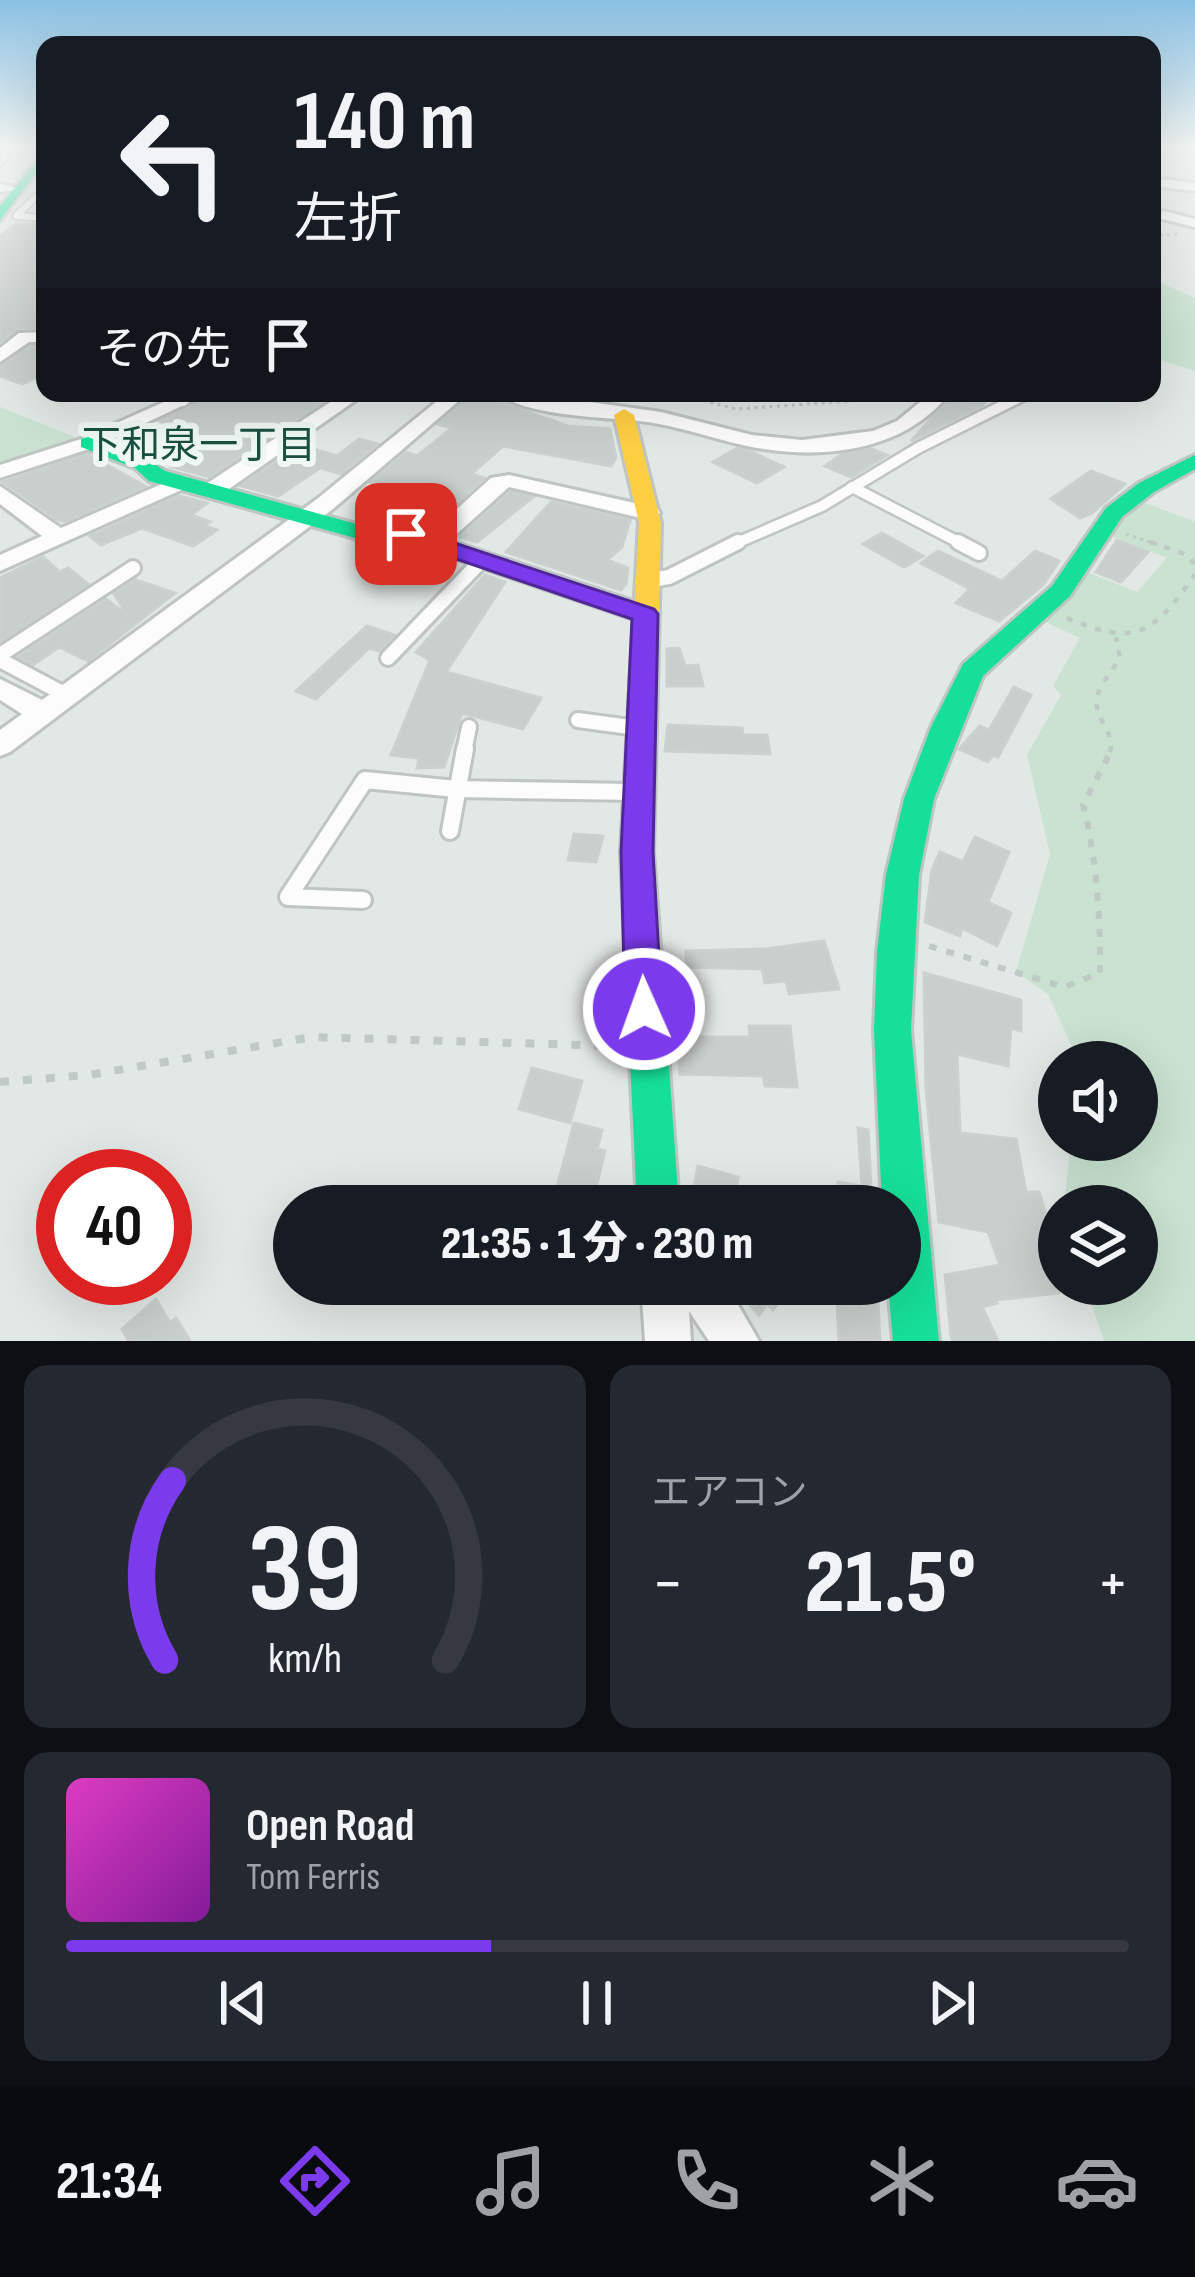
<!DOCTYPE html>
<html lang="ja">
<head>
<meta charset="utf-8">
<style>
	:root { --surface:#171b24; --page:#242831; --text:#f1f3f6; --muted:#9ea1a6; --line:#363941; --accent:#7c3aed }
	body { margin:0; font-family:"Sofia Sans Condensed","Noto Sans JP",sans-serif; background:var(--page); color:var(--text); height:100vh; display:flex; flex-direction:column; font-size:45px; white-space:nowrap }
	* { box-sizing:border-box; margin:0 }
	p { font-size:39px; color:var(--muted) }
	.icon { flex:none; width:66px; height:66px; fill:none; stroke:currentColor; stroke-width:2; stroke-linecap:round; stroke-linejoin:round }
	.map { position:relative; height:1341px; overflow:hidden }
	.side { display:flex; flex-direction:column; gap:24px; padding:24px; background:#0d0f14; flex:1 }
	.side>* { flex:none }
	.hud { position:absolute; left:36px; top:36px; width:1125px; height:366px; border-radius:24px; box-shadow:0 12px 48px #0002; background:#171b24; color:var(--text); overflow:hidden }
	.fabs { position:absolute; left:1038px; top:1041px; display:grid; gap:24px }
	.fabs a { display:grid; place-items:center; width:120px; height:120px; border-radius:50%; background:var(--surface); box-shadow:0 12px 48px #0002; font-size:60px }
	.speed { position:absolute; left:36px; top:1149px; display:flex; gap:24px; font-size:60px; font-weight:700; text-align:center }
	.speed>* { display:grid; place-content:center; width:156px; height:156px; border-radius:50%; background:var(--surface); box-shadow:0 12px 48px #0002; line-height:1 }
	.speed .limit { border:18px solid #d22; background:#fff; color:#111 }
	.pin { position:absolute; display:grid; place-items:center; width:102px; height:102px; color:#fff; margin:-51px; border-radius:24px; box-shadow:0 6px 18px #0006 }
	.me { position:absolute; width:132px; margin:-66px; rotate:358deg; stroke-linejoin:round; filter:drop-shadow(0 0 9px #0008) }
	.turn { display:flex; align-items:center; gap:42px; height:252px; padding:0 60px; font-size:54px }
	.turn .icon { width:156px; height:156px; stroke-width:2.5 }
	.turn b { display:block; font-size:84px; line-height:102px }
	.then { display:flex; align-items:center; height:114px; padding:0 60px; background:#0003; gap:24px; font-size:45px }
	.big { font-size:90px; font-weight:800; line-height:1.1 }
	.side .widget { flex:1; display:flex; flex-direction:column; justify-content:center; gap:18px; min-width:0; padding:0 42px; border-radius:24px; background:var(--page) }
	.side .dial { align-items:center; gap:0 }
	.dial svg { height:312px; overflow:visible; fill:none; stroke:var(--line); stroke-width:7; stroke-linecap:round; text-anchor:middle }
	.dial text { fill:var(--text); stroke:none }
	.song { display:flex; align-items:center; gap:36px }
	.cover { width:144px; height:144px; border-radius:18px; background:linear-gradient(135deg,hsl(310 70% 55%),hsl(290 70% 35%)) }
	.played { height:12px; border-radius:6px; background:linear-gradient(90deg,var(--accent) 40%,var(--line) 40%) }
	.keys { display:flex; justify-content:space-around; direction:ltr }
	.heat { display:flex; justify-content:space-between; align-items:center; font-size:66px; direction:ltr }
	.side .tiles { flex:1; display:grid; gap:24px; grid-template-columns:1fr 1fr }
	.widget:last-child { grid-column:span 2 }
	.trip { position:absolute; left:273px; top:1185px; width:648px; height:120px; border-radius:60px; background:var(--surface); box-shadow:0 12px 48px #0002; font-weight:800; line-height:120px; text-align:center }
	.menu { display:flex; height:192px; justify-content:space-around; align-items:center; background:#090b0e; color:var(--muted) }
	.menu .icon { width:84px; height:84px }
	.menu .selected { color:var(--accent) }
	.menu b { font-size:54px; color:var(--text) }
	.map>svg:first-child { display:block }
	.green { fill:#c9e3d0 }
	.building { fill:#c9cfcc; stroke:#cbd1ce; stroke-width:3 }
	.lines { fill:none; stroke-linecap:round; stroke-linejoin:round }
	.lane-far3-casing { stroke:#bfc5c2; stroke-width:9 }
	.lane-far2-casing { stroke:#bfc5c2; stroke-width:15 }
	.lane-far1-casing { stroke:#bfc5c2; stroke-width:20 }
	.lane-casing { stroke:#bfc5c2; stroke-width:22 }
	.street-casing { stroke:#bfc5c2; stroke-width:6 }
	.fast-casing { stroke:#bdc6c2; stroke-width:6 }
	.slow-casing { stroke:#bdc6c2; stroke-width:6 }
	.path-far3 { stroke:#bfc9c6; stroke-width:3; stroke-dasharray:3 4.5; stroke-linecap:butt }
	.path-far2 { stroke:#bfc9c6; stroke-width:4.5; stroke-dasharray:6 9; stroke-linecap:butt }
	.path-far1 { stroke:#bfc9c6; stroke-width:6; stroke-dasharray:8 10; stroke-linecap:butt }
	.path { stroke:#bfc9c6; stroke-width:8; stroke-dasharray:9 14; stroke-linecap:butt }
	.lane-far3 { stroke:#fbfcfb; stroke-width:6 }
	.lane-far2 { stroke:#fbfcfb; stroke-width:10 }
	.lane-far1 { stroke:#fbfcfb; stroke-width:14 }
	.lane { stroke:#fbfcfb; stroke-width:16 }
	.street { fill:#fbfcfb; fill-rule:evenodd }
	.fast { fill:#16e098; fill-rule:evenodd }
	.slow { fill:#ffcf43; fill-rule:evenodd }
	.route { fill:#7c3aed; stroke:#51269a; stroke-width:3 }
	.labels { text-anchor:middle; stroke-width:12; stroke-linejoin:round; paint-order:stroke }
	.far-neighbourhood-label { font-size:39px; fill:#195041; stroke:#eff8f3 }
</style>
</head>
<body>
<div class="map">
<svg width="1195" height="1341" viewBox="0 0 1195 1341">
	<rect width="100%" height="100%" fill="#e2e8e5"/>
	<g class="green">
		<polygon points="1152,279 1195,298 1195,371 1152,357"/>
		<polygon points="0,407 84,441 0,469"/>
		<polygon points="1138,500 1195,522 1195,1341 1104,1341 1085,1284 1137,1284 1137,1206 1064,1206 1071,1140 1137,1140 1137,1062 1079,1062 1048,994 1016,972 1050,854 1027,755 1061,695 1053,686 1080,638 1041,620 1084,571 1137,592 1167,558 1112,536 1110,529"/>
	</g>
	<g class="building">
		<polygon points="16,224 45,225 45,328 19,328 0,342 0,236"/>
		<polygon points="30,346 45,346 45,374 22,384 0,376 0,366"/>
		<polygon points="213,393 245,402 263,393 336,393 209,477 172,467 210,441 160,421"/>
		<polygon points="472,393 568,426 610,429 616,458 611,466 503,446 471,474 484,478 431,527 411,523 436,502 371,482 406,452 417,456 452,428 438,424"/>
		<polygon points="954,393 992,393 983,405 911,441"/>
		<polygon points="359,439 377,444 341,474 321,468 329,462 278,496 241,486 300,445 337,456"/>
		<polygon points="737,448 749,451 784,467 757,483 713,462"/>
		<polygon points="871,449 887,455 851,477 825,466 842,454"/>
		<polygon points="87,454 145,486 66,521 58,520 3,482"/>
		<polygon points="1091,471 1125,484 1092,513 1080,518 1051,499"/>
		<polygon points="510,492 533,497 477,542 460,537"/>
		<polygon points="179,496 207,503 191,515 210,522 204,526 217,530 193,546 142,528 101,545 90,536"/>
		<polygon points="551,502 630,520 622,547 607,560 628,568 626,584 621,590 506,552"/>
		<polygon points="882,533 923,556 904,567 863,544"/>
		<polygon points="1117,540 1148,552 1121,582 1096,572"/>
		<polygon points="407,549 451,564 427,583 385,565"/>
		<polygon points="938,551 1002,581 1035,551 1059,561 1043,585 999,621 956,603 970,589 921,563"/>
		<polygon points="43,557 60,572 68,568 88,584 0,642 0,578"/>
		<polygon points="485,575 505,582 446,672 541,698 523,729 462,713 444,767 417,768 419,758 391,755 430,660 416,652"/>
		<polygon points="136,580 175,593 88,661 59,647 33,665 18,657 106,599 128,616 114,594"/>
		<polygon points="367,626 394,635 379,651 369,648 316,699 296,691"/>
		<polygon points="679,648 685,666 698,665 703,686 667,686 667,649"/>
		<polygon points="1014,687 1031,695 998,757 993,755 988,762 959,749 980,726 989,730"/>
		<polygon points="668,725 742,728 743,735 767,735 770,754 665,751"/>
		<polygon points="574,834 603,836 596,862 568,860"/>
		<polygon points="975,837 1009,852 988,902 1011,913 997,946 962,928 960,936 925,922 932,870 940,852 963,862"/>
		<polygon points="824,941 839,989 789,994 786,981 765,983 762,969 686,967 686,951 766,949"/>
		<polygon points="924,973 1021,1000 1021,1031 1011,1028 1008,1066 957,1054 960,1133 1016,1139 1026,1192 1039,1192 1052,1234 1046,1234 1059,1268 1059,1293 995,1300 997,1303 982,1307 998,1341 953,1341 951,1336 945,1275 1000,1265 988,1232 939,1222 926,1090"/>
		<polygon points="749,1026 790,1026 797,1087 765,1086 763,1076 680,1074 678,1037 750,1037"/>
		<polygon points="532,1068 582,1081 570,1123 519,1109"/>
		<polygon points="574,1123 602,1130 597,1149 605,1151 595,1192 591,1191 588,1206 552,1206"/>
		<polygon points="858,1128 868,1130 872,1206 840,1206 838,1182 862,1186"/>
		<polygon points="698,1166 738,1177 734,1206 692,1198"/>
		<polygon points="731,1284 792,1284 773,1310 767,1304 759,1315"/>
		<polygon points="836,1284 877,1284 880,1341 839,1341"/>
		<polygon points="156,1299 170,1323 176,1318 190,1341 129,1341 122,1329"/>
	</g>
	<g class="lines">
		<g class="lane-far3-casing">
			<polyline id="lane-far3" points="45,196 37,196 16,216 45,218"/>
		</g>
		<g class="lane-far2-casing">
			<g id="lane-far2">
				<polyline points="160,393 183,401"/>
				<polyline points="852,487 964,545"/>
				<polyline points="732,545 822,506 918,448 1028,393"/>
			</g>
		</g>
		<g class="lane-far1-casing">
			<g id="lane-far1">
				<polyline points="958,542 979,553"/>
				<polyline points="651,580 669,577 738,542"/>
				<polyline points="0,655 133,568"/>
				<polyline points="388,658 482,560"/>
				<polyline points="0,660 66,695"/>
				<polyline points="578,720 637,728"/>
				<polyline points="464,752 469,727"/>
			</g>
		</g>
		<g class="lane-casing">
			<g id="lane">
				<polyline points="450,831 465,749"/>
				<polyline points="363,900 288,897 365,780 456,789 634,792"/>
			</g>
		</g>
		<g class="street-casing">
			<g id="street">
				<polygon points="3,146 15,146 0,166"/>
				<polygon points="1152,178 1195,183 1195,191 1152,186"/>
				<polygon points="0,184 24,189 0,192"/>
				<polygon points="1163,211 1195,219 1195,227 1158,218"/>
				<polygon points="45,332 45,342 29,342 0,362 0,348 19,333"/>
				<polygon points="184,393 209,393 95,447 0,478 0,465 81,439"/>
				<polygon points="344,393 366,393 219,496 203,496 203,486"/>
				<polygon points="447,393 468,393 333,509 10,752 0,756 0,730 22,714 0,700 0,679 42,700 317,499"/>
				<path d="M496 393H526L661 412 752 435 802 440 873 431 897 421 931 393H950C903 453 818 461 747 446 714 439 682 427 648 422 607 417 528 417 496 393Z"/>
				<polygon points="509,475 657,508 660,513 649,520 509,487 441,548 425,548 421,543 425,538 491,478"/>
				<polygon points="180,476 188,477 188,487 0,571 0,555 42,536 0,504 0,486 61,528"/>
				<polygon points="641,1284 726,1284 759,1341 709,1341 689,1311 691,1341 645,1341"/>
			</g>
		</g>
		<g class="fast-casing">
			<g id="fast">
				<polygon points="45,149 45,161 0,220 0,206"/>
				<polygon points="88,437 149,460 165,471 374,529 414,529 654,608 658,614 654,620 636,620 404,541 373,543 149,481 135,468 81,447 81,439"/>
				<polygon points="1195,455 1195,469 1154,492 1122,517 1070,596 983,676 934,799 919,875 911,1030 939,1341 893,1341 888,1284 900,1284 900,1206 882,1206 874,1030 877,952 886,875 904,799 931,727 963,664 1052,586 1106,508 1139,483"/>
				<polygon points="648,1021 661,1026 667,1039 679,1206 637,1206 629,1039 635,1026"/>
			</g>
		</g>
		<g class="slow-casing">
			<polygon id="slow" points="624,409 634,415 661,523 653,852 667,1039 661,1052 648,1057 635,1052 629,1039 621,852 639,523 614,415"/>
		</g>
		<g class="path-far3">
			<polyline points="1152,236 1178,234"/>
			<polyline points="674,393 736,409 909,397"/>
			<polyline points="1126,534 1159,545"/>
		</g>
		<g class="path-far2">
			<polyline points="1150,542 1187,555 1195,565"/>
			<path d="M1067 618C1134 647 1154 635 1195 574"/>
			<path d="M1110 752C1116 730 1090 716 1098 694 1102 682 1113 669 1120 658L1116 637"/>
		</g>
		<path class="path-far1" d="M929 946 1064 987 1100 973C1101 923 1096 853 1083 805L1112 749"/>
		<polyline class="path" points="0,1082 89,1075 312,1037 615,1046"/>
		<use href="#lane-far3" class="lane-far3"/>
		<use href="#lane-far2" class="lane-far2"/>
		<use href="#lane-far1" class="lane-far1"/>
		<use href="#lane" class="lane"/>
		<use href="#street" class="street"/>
		<use href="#fast" class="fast"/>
		<use href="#slow" class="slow"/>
	</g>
	<linearGradient id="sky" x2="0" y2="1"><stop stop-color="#8ac1e2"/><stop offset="0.44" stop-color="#f2f5f3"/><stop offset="1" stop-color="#f2f5f3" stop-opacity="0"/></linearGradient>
	<rect width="1195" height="334" fill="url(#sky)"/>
	<polygon class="route" points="406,527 654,609 658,614 653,852 662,1009 657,1021 644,1026 630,1021 625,1009 621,852 632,619 398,539 395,534"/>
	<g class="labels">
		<g class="far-neighbourhood-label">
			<text x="199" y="458">下和泉一丁目</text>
		</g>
	</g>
</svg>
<div class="fabs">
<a><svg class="icon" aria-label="sound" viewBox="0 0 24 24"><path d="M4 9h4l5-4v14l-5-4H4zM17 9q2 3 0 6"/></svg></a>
<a><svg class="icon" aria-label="layers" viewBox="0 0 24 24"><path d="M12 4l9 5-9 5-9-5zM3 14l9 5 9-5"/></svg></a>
</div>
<div class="speed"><div class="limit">40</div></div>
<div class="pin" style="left:406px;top:534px;background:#d93025"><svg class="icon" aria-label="arrive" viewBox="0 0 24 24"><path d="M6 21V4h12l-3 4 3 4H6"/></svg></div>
<svg class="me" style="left:644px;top:1009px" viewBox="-20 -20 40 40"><circle r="17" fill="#7c3aed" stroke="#fff" stroke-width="3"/><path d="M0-11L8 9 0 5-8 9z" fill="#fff"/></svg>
<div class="trip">21:35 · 1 分 · 230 m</div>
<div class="hud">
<div class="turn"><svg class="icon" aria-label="left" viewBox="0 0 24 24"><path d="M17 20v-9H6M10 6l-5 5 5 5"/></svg><div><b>140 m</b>左折</div></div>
<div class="then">その先<svg class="icon" aria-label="arrive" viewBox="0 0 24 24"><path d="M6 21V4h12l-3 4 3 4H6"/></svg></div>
</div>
</div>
<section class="side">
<div class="tiles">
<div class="widget dial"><svg viewBox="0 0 100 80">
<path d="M14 69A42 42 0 1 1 86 69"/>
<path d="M14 69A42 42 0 0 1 16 23" stroke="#7c3aed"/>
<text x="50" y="56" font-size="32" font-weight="700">39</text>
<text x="50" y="72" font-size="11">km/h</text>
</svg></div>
<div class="widget"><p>エアコン</p>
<div class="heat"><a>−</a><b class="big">21.5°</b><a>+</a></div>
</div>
<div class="widget">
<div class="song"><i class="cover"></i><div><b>Open Road</b><p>Tom Ferris</p></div></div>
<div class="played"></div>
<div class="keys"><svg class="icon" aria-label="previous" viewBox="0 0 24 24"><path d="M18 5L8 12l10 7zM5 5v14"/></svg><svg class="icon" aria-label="pause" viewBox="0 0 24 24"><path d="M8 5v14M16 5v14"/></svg><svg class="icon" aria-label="next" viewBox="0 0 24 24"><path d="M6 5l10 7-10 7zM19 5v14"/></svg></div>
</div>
</div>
</section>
<nav class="menu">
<b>21:34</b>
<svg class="icon selected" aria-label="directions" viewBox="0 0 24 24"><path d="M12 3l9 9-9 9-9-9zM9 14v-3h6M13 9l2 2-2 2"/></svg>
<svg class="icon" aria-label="music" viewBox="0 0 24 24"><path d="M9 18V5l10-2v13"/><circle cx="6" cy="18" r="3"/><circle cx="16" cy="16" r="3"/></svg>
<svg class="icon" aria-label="phone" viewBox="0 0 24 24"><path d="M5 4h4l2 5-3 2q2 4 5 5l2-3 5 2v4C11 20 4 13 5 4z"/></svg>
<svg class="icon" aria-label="climate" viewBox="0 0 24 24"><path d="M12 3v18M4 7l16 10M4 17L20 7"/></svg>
<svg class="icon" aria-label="car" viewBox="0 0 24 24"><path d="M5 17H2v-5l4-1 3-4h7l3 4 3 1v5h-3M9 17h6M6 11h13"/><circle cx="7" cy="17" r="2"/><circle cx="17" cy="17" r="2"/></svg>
</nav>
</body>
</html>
